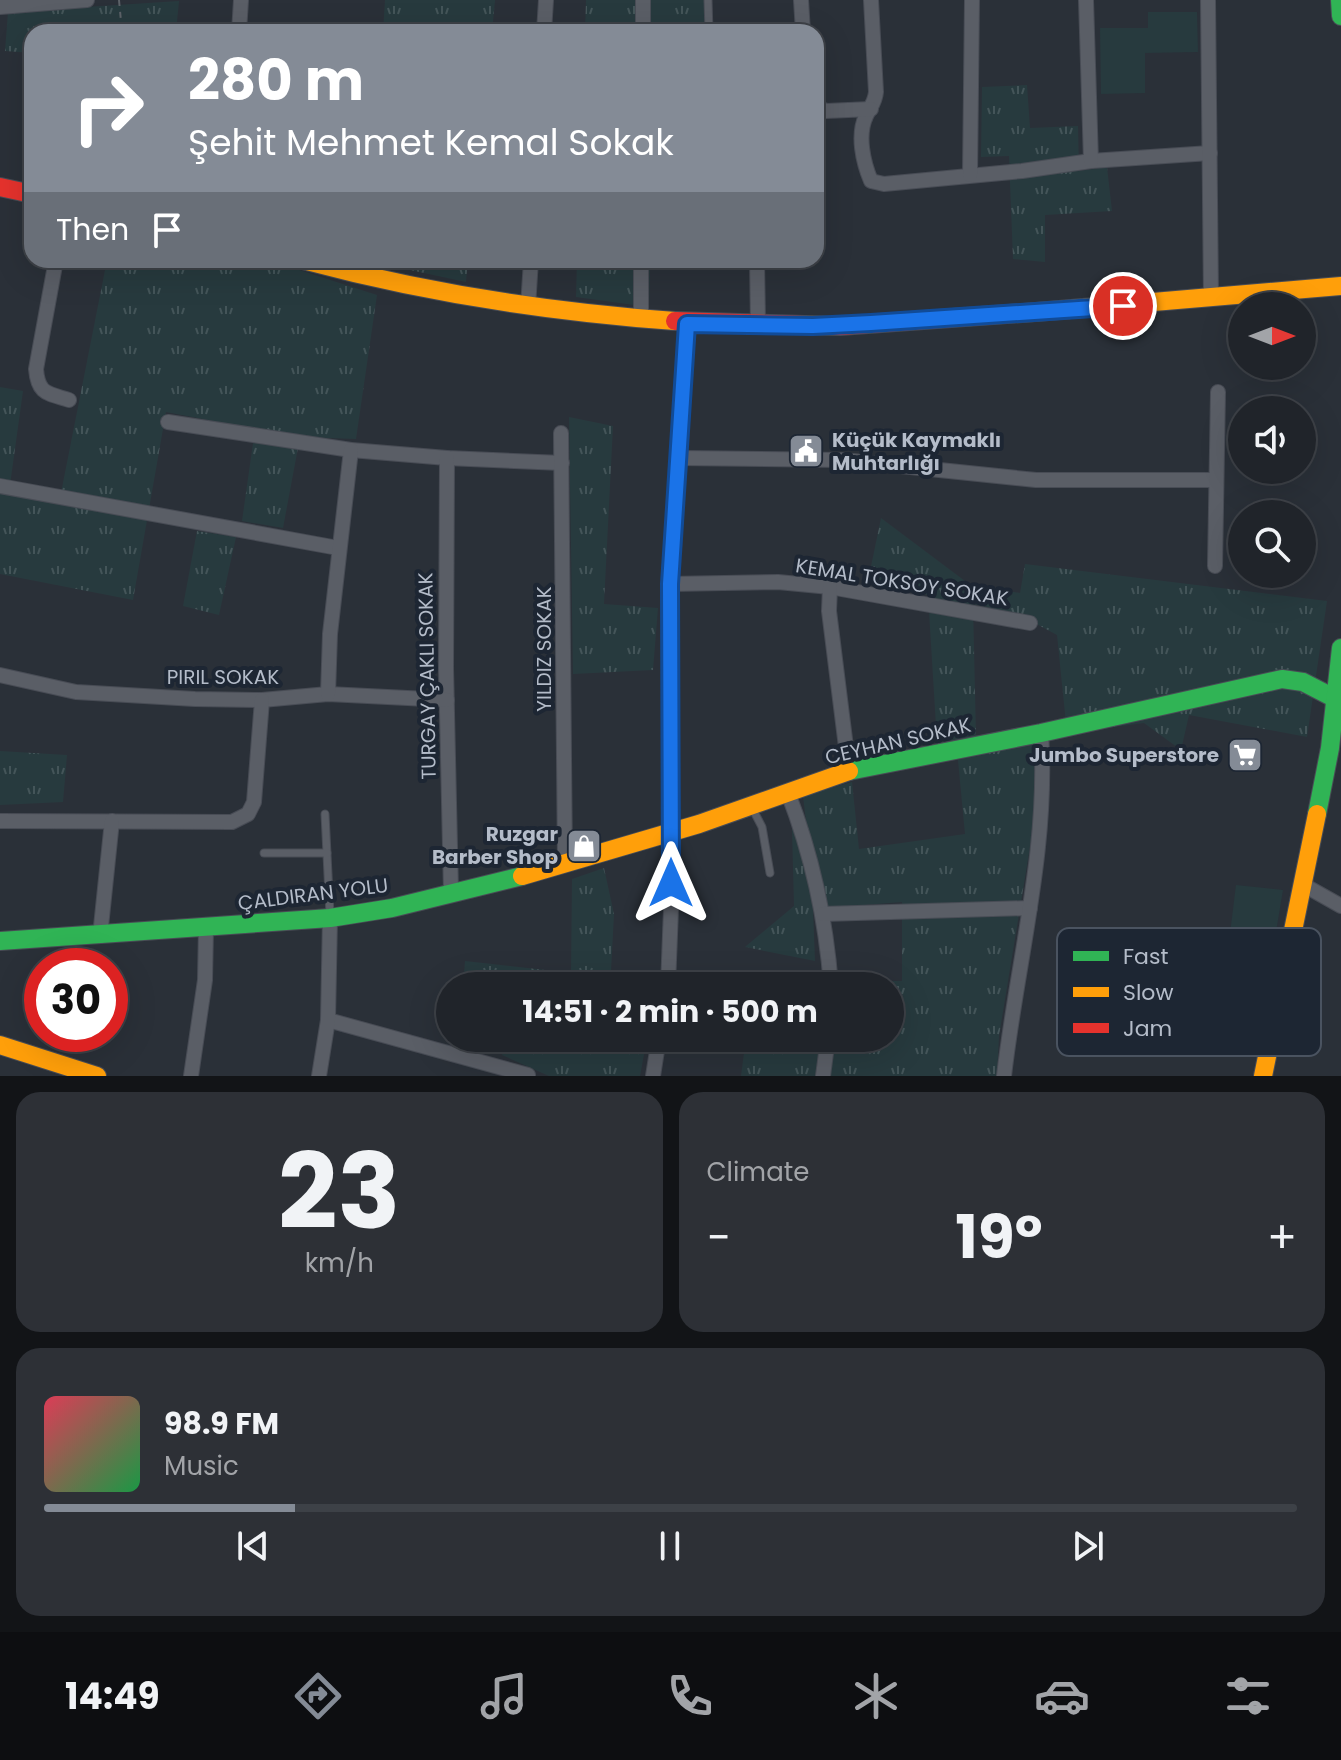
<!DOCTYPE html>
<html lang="en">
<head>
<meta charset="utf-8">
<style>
	:root { --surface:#20242a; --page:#2d3036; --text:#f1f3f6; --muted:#a2a4a8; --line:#3d4147; --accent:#848b96 }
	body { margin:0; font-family:Poppins,sans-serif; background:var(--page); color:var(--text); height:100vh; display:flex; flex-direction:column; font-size:30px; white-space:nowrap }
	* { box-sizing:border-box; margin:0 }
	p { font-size:26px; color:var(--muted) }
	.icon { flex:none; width:44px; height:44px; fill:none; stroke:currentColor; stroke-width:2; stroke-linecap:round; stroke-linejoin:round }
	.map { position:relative; height:1076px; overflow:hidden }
	.drawer { display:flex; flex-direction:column; gap:16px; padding:16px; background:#121417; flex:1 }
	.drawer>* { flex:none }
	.hud { position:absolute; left:24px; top:24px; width:800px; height:244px; border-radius:24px; box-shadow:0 8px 32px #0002,0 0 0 2px var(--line); background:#848b96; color:#fff; overflow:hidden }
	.needle { width:52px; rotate:90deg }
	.controls { position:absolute; left:1228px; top:292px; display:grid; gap:16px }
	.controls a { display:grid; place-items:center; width:88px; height:88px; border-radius:50%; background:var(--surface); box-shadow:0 8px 32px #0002,0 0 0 2px var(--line); font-size:40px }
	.speed { position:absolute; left:24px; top:948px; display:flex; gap:16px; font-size:40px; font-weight:700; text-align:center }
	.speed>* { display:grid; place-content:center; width:104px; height:104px; border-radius:50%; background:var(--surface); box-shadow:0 8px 32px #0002,0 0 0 2px var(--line); line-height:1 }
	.speed .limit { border:12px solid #d22; background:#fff; color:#111 }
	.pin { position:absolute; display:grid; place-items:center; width:68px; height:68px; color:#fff; margin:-34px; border:4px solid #fff; border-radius:50%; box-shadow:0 2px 8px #0007 }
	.me { position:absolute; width:88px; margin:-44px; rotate:0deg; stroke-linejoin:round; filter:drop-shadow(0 0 6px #0008) }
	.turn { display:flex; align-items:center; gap:28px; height:168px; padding:0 32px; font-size:36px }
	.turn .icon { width:104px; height:104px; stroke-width:2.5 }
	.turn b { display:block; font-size:56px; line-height:68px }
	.then { display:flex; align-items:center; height:76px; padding:0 32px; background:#0003; gap:16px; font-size:30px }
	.big { font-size:60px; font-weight:700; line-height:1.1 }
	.drawer .card { flex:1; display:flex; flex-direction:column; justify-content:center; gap:12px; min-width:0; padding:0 28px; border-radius:24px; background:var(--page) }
	.drawer .dial { align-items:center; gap:0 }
	.dial b { font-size:104px; line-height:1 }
	.song { display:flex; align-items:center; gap:24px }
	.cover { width:96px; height:96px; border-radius:12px; background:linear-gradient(135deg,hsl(350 70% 55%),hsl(140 70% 35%)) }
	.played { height:8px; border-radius:4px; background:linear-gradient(90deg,var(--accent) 20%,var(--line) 20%) }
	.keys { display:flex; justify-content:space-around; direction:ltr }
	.heat { display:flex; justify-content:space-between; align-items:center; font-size:44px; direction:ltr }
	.drawer .tiles { flex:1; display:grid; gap:16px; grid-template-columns:1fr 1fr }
	.card:last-child { grid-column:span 2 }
	.trip { position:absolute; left:436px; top:972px; width:468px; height:80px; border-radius:40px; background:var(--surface); box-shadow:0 8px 32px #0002,0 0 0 2px var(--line); font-weight:700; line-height:80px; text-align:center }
	.dock { display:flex; height:128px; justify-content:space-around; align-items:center; background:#0d0e11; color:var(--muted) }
	.dock .icon { width:56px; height:56px }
	.dock .on { color:var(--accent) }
	.dock b { font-size:36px; color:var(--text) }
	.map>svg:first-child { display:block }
	.grass { fill:url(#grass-tufts) }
	.park { fill:#273a3e }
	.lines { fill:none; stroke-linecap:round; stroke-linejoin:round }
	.lane-casing { stroke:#484c55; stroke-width:9 }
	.street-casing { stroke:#484c55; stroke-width:16 }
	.fast-casing { stroke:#484c55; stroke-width:20 }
	.slow-casing { stroke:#484c55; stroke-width:20 }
	.jam-casing { stroke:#484c55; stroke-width:20 }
	.path { stroke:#5c6268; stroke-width:2; stroke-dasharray:6 6; stroke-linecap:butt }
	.lane { stroke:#5a5e66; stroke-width:7 }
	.street { stroke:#5a5e66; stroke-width:14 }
	.fast { stroke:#30b455; stroke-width:18 }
	.slow { stroke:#ff9f0a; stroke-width:18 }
	.jam { stroke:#e5322d; stroke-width:18 }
	.route-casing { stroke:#114b97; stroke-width:20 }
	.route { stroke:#1a73e8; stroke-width:14 }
	.labels { text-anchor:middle; stroke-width:8; stroke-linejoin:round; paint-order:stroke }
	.poi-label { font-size:20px; font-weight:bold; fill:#b4bcc9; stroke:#1d2633; text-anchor:end }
	.street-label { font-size:20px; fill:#b4bcc9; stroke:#1d2633 }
	.key { fill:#1d2633; stroke:#4a5360; stroke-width:2 }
	.key-label { font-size:22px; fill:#b4bcc9 }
</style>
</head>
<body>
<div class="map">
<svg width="1341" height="1076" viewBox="0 0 1341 1076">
	<defs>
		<pattern id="grass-tufts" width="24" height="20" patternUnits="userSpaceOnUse" patternTransform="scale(2)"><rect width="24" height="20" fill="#273a3e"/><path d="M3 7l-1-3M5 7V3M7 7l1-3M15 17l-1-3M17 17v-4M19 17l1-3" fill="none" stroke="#445559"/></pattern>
	</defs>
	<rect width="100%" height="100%" fill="#2a3038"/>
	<g class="grass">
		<polygon points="385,0 495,0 492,32 383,32"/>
		<polygon points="586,0 707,0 706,32 585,32"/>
		<polygon points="179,1 176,32 32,32 32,53 5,51 8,12"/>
		<polygon points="1027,85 1030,128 1078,126 1079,171 1107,167 1112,211 1045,215 1045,262 1013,259 1009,156 981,157 982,87"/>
		<polygon points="107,260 268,260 377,295 356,439 300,437 283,528 242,521 255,429 166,412 133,600 0,574 0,387 23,391 9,492 59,503"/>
		<polygon points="363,260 468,260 466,282"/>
		<polygon points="577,260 650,260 649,307 576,297"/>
		<polygon points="569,417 613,426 604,604 658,608 653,670 573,674"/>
		<polygon points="881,518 969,584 1020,593 1025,564 1327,601 1307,737 1189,715 1181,750 1144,723 1067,733 1057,635 1018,614 973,604 976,737 937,742 928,595 868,581"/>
		<polygon points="197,531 236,537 219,615 183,606"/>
		<polygon points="1048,737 999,1036 997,1076 741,1076 746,1038 890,1038 890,986 836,986 836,981 902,981 902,902 813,909 815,961 745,947 794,906 792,829 806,821 803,796 852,782 859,849 965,834 958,760"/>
		<polygon points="0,751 67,755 63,802 0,805"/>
		<polygon points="604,868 614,914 611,971 659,972 657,986 463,986 465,961 571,973 572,879"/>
		<polygon points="506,1038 647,1038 640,1076 549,1076 502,1055"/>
	</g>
	<g class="park">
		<polygon points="1148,12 1197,12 1198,52 1145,53 1145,93 1101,94 1100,28 1148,28"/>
		<polygon points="1236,885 1283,890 1270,968 1227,958"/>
	</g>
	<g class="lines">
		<g class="lane-casing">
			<g id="lane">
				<polyline points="708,0 709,32"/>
				<polyline points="751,806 762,827 770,873"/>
				<polyline points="325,814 330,915"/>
				<polyline points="264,853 327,853"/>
			</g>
		</g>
		<g class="street-casing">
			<g id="street">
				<polyline points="801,0 803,32"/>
				<path d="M871 0 876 92C875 103 870 107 866 116 857 135 863 162 871 181L884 184 1022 171 1091 161 1210 153"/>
				<polyline points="1086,0 1091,161"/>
				<polyline points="1208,0 1211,299"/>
				<polyline points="0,7 87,0"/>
				<polyline points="239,32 241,0"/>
				<polyline points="544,32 546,0"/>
				<polyline points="643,32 643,0"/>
				<polyline points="816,107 826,111 871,109"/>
				<polyline points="970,175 972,0"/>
				<path d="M56 260 36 369C38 394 47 393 69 400"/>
				<polyline points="757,260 758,324"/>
				<polyline points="528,307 531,260"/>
				<polyline points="641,319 641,260"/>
				<polyline points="168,422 351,450 447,458 562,463"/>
				<polyline points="561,433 565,865"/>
				<polyline points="447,458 446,668 451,892"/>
				<polyline points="679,458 843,460 1036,480 1216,480"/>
				<polyline points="0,486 338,548"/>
				<polyline points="1215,566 1218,392"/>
				<polyline points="670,584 778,582 830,587 1030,623"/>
				<polyline points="830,587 829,611 849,771"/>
				<polyline points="0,675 76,692 195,699 262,700 328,694 447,700"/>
				<polyline points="328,694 330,634 351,450"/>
				<path d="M788 793C812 855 826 920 831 986"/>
				<polyline points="0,821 232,822 248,814 254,802 262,700"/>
				<polyline points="1302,884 1341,906"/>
				<polyline points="823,914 1030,908"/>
				<polyline points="100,936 112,821"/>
				<polyline points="668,986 671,909 670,584 687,324"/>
				<polyline points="328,1020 528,1075"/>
				<polyline points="191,1076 205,980 206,928"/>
				<polyline points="319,1076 328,1020 330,918"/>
				<polyline points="653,1076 659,1038"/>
				<polyline points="823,1076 828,1038"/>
				<path d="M1004 1076C1017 962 1049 849 1041 733"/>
			</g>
		</g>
		<g class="fast-casing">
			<g id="fast">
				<polyline points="1340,0 1341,16"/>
				<polyline points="849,771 1041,733 1282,679 1303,682 1336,699"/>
				<polyline points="1317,814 1330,748 1341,648"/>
				<polyline points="0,941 330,918 392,908 522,876"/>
			</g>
		</g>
		<g class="slow-casing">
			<g id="slow">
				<path d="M303 260C426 293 548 312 675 321"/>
				<polyline points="1036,312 1341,286"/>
				<polyline points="522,876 699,824 849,771"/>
				<polyline points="0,1045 97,1076"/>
				<polyline points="1263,1076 1317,814"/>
			</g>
		</g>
		<g class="jam-casing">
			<g id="jam">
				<polyline points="0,187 32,194"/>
				<polyline points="675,321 840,326 1036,312"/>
			</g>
		</g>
		<polyline class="path" points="119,0 122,32"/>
		<use href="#lane" class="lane"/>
		<use href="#street" class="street"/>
		<use href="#fast" class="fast"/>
		<use href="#slow" class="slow"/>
		<use href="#jam" class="jam"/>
	</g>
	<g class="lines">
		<g class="route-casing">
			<polyline id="route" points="671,883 670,584 687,324 813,326 871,323 1123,306"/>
		</g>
		<use href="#route" class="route"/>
	</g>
	<defs>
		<g id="civic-square" transform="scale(1.8)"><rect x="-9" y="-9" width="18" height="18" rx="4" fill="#848b96" stroke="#1d2633"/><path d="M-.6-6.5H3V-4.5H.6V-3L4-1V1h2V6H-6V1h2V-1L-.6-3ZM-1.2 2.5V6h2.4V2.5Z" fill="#fff"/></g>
		<g id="supermarket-square" transform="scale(1.8)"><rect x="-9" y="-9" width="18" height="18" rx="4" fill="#848b96" stroke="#1d2633"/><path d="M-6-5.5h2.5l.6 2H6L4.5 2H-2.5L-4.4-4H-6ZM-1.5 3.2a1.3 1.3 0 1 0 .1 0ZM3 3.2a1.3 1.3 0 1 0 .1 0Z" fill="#fff"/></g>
		<g id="shop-square" transform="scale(1.8)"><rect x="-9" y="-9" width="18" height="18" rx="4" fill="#848b96" stroke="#1d2633"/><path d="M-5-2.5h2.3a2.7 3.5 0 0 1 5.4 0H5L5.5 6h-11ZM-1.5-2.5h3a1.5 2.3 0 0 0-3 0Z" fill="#fff"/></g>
	</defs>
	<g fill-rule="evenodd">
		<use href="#civic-square" x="806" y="451"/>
		<use href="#supermarket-square" x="1245" y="755"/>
		<use href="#shop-square" x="584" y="846"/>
	</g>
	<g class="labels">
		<g class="poi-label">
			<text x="832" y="447" text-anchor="start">Küçük Kaymaklı<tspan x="832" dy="23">Muhtarlığı</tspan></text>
			<text x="1219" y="762">Jumbo Superstore</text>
			<text x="558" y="841">Ruzgar<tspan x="558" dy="23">Barber Shop</tspan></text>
		</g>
		<g class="street-label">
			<text transform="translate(902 582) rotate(9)" y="7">KEMAL TOKSOY SOKAK</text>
			<text transform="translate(544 649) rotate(-90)" y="7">YILDIZ SOKAK</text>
			<text transform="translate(427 676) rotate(-91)" y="7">TURGAY ÇAKLI SOKAK</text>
			<text x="223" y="684">PIRIL SOKAK</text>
			<text transform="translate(898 741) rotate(-13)" y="7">CEYHAN SOKAK</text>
			<text transform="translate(313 894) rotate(-7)" y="7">ÇALDIRAN YOLU</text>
		</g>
	</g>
	<rect x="1057" y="928" width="264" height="128" rx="12" class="key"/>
	<rect x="1073" y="951" width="36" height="10" fill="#30b455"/>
	<rect x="1073" y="987" width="36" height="10" fill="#ff9f0a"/>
	<rect x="1073" y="1023" width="36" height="10" fill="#e5322d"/>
	<g class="key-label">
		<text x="1123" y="964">Fast</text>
		<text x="1123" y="1000">Slow</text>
		<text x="1123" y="1036">Jam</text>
	</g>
</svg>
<div class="controls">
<a><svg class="needle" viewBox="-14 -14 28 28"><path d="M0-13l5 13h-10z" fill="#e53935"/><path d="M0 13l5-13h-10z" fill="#a2a4a8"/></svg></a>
<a><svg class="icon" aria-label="sound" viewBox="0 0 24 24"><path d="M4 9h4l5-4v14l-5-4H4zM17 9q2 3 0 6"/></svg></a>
<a><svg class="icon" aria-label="search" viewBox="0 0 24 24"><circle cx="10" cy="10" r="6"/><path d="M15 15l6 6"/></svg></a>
</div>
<div class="speed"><div class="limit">30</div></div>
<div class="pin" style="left:1123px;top:306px;background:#d93025"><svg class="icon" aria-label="arrive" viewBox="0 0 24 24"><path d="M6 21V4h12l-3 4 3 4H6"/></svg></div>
<svg class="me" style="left:671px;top:883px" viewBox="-20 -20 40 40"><path d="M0-17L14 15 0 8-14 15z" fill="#1a73e8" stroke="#fff" stroke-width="4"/></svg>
<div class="trip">14:51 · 2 min · 500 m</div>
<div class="hud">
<div class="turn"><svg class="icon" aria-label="right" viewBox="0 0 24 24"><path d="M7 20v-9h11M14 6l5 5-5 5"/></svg><div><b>280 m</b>Şehit Mehmet Kemal Sokak</div></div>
<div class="then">Then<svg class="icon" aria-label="arrive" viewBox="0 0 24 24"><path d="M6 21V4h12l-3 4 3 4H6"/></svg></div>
</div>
</div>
<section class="drawer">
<div class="tiles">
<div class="card dial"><b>23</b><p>km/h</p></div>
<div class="card"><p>Climate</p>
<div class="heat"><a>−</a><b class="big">19°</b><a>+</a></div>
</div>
<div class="card">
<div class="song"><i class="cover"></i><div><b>98.9 FM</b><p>Music</p></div></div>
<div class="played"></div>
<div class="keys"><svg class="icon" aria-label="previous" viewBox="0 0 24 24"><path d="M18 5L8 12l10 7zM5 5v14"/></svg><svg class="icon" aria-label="pause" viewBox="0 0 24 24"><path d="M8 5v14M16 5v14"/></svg><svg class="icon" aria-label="next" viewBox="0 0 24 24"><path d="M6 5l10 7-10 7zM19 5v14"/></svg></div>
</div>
</div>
</section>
<nav class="dock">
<b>14:49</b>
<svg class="icon on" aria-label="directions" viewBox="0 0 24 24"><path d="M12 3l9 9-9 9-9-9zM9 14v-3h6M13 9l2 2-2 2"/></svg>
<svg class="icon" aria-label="music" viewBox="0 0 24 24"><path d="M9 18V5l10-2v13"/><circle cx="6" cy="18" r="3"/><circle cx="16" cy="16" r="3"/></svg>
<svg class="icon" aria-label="phone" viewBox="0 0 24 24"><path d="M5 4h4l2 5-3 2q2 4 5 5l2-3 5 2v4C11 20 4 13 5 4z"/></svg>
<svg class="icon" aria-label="climate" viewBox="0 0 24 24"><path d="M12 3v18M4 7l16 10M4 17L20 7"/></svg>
<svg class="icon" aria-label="car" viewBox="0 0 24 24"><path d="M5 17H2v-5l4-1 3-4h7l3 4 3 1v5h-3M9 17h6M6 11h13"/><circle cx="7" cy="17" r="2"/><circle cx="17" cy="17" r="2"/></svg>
<svg class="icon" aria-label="filters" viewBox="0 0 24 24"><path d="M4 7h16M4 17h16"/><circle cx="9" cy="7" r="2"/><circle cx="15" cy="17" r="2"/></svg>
</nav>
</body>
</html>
